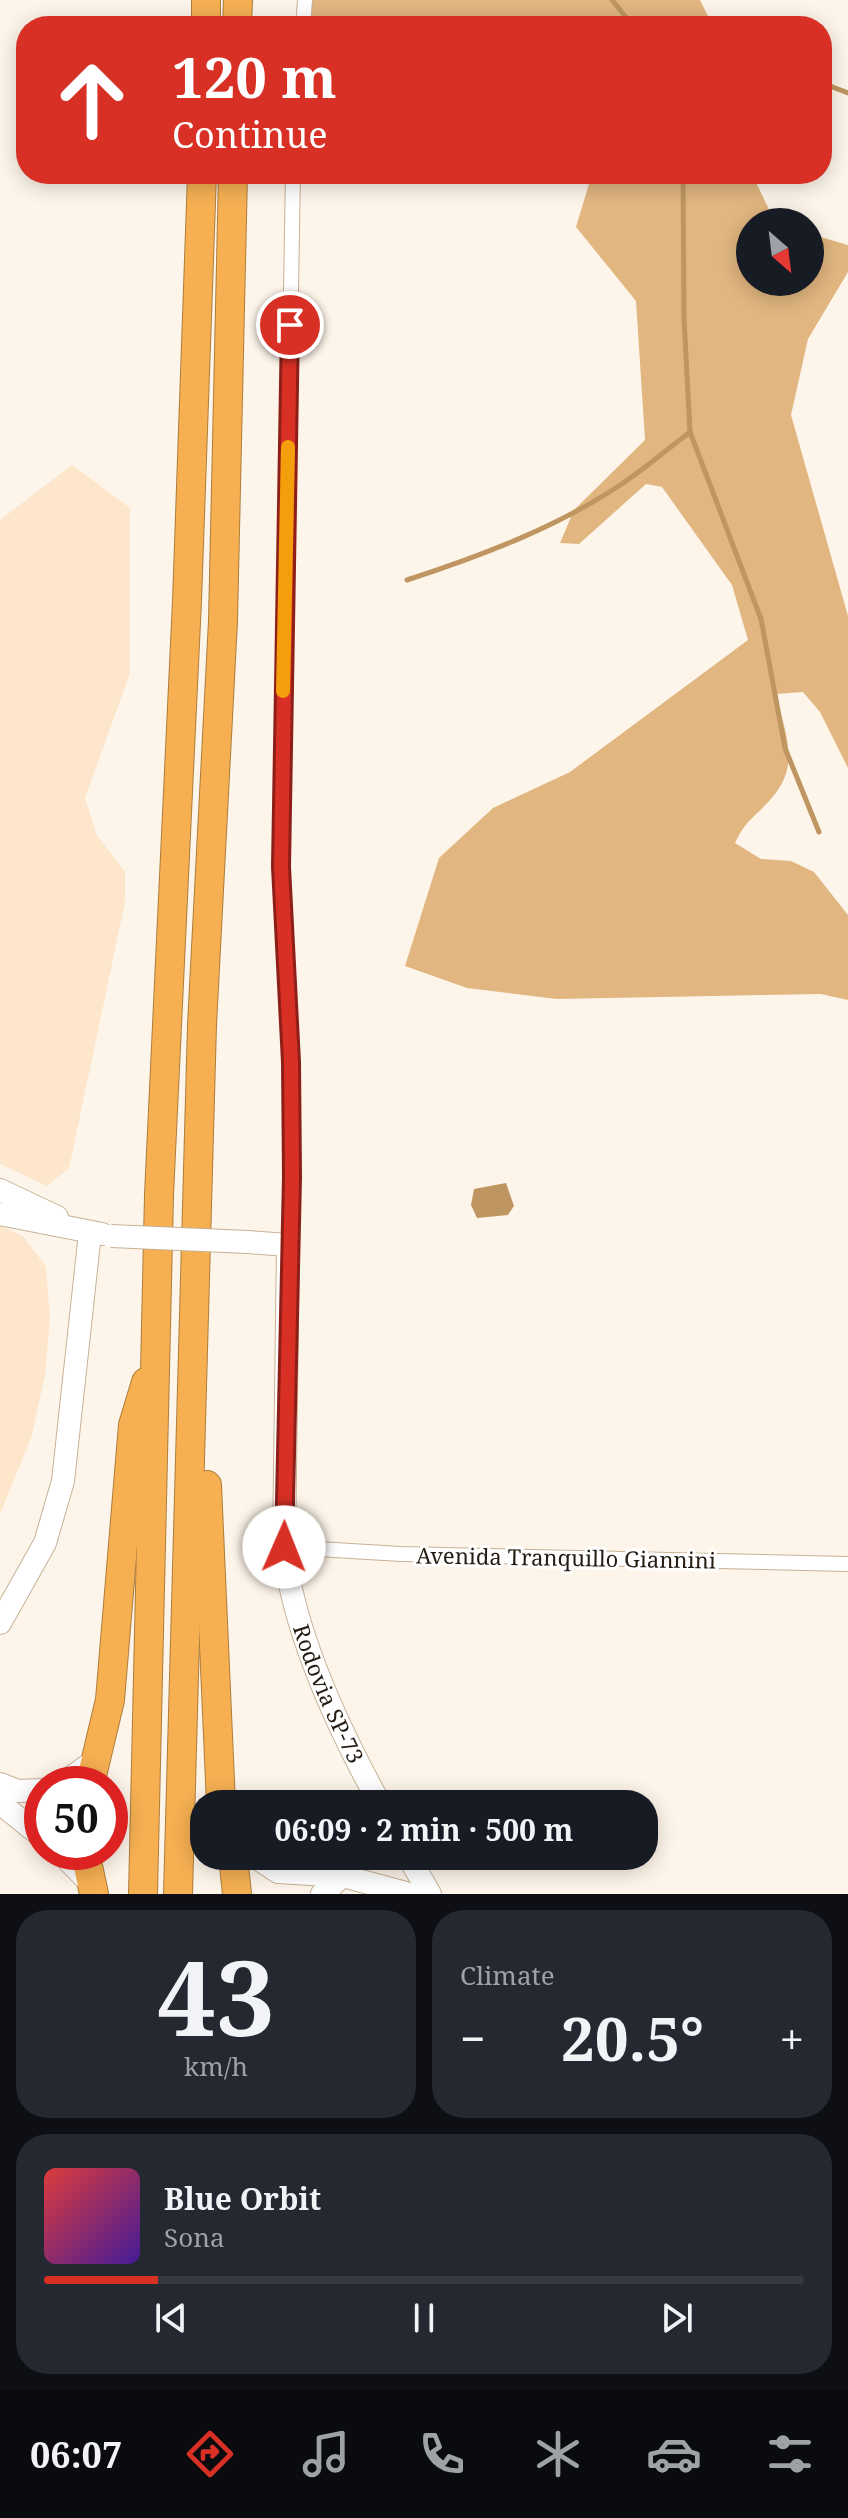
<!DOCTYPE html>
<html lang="en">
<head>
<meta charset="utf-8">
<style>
	:root { --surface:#171b24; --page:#242831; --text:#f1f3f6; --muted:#9ea1a6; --line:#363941; --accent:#d93025 }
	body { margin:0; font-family:"Noto Serif",serif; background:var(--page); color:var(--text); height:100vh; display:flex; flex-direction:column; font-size:30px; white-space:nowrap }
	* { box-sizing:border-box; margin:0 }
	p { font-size:26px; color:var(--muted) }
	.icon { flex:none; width:44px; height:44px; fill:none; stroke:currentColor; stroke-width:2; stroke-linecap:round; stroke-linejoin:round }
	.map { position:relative; height:1894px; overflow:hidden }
	.sheet { display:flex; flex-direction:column; gap:16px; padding:16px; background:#0d0f14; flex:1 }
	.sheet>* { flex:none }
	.guide { position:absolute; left:16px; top:16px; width:816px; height:168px; border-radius:32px; box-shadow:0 4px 20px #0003; background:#d93025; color:#fff; overflow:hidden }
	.needle { width:52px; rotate:152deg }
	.fabs { position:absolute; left:736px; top:208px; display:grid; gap:16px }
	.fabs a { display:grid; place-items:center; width:88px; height:88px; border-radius:50%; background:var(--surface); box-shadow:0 4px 20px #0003; font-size:40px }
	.speed { position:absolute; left:24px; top:1766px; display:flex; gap:16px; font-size:40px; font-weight:700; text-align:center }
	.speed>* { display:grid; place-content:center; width:104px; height:104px; border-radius:50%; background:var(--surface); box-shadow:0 4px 20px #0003; line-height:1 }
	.speed .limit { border:12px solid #d22; background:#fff; color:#111 }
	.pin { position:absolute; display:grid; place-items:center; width:68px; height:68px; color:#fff; margin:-34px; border:4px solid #fff; border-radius:50%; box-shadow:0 2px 8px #0007 }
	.me { position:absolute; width:88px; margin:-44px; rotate:1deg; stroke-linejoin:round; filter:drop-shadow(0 0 6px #0008) }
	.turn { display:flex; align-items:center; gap:28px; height:168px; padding:0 24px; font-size:36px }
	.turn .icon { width:104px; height:104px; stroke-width:2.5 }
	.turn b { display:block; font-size:56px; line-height:68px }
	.big { font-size:60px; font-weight:700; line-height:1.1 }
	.sheet .widget { flex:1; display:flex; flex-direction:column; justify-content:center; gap:12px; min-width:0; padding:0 28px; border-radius:32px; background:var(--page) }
	.sheet .dial { align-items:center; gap:0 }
	.dial b { font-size:104px; line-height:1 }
	.song { display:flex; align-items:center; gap:24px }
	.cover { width:96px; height:96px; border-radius:12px; background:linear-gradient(135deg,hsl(0 70% 55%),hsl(260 70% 35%)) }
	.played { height:8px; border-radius:4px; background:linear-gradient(90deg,var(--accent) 15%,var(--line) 15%) }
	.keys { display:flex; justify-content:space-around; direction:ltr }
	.heat { display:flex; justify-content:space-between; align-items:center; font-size:44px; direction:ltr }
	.sheet .tiles { flex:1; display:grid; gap:16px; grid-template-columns:1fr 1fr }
	.widget:last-child { grid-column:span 2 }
	.trip { position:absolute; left:190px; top:1790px; width:468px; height:80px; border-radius:32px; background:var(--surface); box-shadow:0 4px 20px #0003; font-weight:700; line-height:80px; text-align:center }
	.dock { display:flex; height:128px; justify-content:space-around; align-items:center; background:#090b0e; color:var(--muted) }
	.dock .icon { width:56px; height:56px }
	.dock .active { color:var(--accent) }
	.dock b { font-size:36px; color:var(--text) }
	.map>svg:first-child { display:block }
	.built { fill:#fde6cb }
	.forest { fill:#e1b680 }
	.water { fill:#bf9661 }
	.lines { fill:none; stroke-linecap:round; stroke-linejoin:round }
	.stream { stroke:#bf9661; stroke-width:5 }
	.street-casing { stroke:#c7b196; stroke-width:16 }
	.secondary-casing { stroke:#c7b196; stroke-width:24 }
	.highway-casing { stroke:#ad7d3c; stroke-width:30 }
	.street { stroke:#fff; stroke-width:14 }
	.secondary { stroke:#fff; stroke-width:22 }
	.highway { stroke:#f6b052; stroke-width:28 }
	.secondary-bridge-casing { stroke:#c7b196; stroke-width:24; stroke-linecap:butt }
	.secondary-bridge { stroke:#fff; stroke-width:22 }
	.route-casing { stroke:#8d1f18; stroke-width:20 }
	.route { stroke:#d93025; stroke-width:14 }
	.slow { stroke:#f59e0b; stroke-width:14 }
	.labels { text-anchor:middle; stroke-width:6; stroke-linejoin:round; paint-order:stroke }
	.street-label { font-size:22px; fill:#251d13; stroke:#fff }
</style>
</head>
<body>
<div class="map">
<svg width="848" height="1894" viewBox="0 0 848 1894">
	<rect width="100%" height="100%" fill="#fef5ea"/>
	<g class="built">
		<polygon points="72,465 130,508 130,673 85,798 97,835 125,872 125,902 69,1168 47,1186 0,1164 0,520"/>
		<polygon points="0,1226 23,1236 46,1267 50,1319 45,1375 31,1438 0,1514"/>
	</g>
	<g class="forest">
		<polygon points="311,0 700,0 713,26 307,26"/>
		<path d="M592 174H752L775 222H750V282H810V234L848 245V272L808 339 791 415 848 616V768L820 712 803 692 776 694C785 735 802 765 770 800 754 818 747 818 735 843L761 859 791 861 814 872 848 915V1000L821 994 557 999 467 988 405 966 439 858 493 808 570 772 748 640 732 585 662 487 646 484 579 544 560 543 574 510 645 440 636 301 576 227Z"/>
	</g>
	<polygon class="water" points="506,1183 514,1206 508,1215 477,1218 471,1205 474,1189"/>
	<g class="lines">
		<g class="stream">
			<polyline points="612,0 633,26"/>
			<polyline points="822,83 848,93"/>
			<polyline points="683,174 684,318 690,432 761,619 785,748 819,832"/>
			<path d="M407 580C481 556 561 526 626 481 648 466 669 448 690 432"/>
		</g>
		<g class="street-casing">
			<g id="street">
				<polyline points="303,26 305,0"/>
				<polyline points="288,1245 292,1177 291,1062 281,867 293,174"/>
				<polyline points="284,1547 401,1554 848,1564"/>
			</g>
		</g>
		<g class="secondary-casing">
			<g id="secondary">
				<polyline points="0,1190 57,1217"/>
				<polyline points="0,1214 102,1234"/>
				<path id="s1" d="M248 1242 288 1245 284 1547C293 1633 338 1728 380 1804"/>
				<polyline points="0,1623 45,1543 63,1481 90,1233"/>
				<polyline points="0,1784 18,1791 42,1790"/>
				<polyline points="62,1784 94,1761"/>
				<polyline points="0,1803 42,1837"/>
				<polyline points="60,1852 92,1885"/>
				<polyline points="254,1856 278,1872 343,1876 410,1894"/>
				<polyline points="408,1856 430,1894"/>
				<polyline points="322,1894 343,1876 355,1856"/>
			</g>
		</g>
		<g class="highway-casing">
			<g id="highway">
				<polyline points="206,26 206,0"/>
				<polyline points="237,26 238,0"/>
				<polyline points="207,1485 221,1804"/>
				<polyline points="90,1784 110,1700 133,1425 146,1382"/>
				<polyline points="85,1852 94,1894"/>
				<polyline points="233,1856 237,1894"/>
				<polyline points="143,1894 159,1195 187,601 202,174"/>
				<polyline points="178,1894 202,1025 223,621 233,174"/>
			</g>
		</g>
		<use href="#street" class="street"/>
		<use href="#secondary" class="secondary"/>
		<use href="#highway" class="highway"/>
		<g class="secondary-bridge-casing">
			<polyline id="secondary-bridge" points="111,1236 248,1242"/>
		</g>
		<use href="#secondary-bridge" class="secondary-bridge"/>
	</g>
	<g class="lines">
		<g class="route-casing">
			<polyline id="route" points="284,1547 292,1177 291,1062 281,867 290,325"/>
		</g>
		<use href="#route" class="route"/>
		<polyline class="slow" points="283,691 288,447"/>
	</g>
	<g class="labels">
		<g class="street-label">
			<text transform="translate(566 1558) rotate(1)" y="8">Avenida Tranquillo Giannini</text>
			<text dy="8" stroke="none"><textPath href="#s1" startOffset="496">Rodovia SP-73</textPath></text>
		</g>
	</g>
</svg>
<div class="fabs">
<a><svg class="needle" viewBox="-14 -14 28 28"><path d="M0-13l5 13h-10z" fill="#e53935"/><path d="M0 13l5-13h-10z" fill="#9ea1a6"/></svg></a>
</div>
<div class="speed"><div class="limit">50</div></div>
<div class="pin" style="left:290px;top:325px;background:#d93025"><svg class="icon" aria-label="arrive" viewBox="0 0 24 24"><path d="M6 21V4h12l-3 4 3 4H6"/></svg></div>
<svg class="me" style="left:284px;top:1547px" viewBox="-20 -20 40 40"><circle r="19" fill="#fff"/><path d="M0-13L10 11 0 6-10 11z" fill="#d93025"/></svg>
<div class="trip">06:09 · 2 min · 500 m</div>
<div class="guide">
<div class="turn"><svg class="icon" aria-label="ahead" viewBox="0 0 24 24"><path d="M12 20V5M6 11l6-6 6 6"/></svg><div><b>120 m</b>Continue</div></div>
</div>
</div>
<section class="sheet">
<div class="tiles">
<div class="widget dial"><b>43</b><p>km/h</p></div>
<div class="widget"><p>Climate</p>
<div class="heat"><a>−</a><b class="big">20.5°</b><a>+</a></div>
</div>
<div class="widget">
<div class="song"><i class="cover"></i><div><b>Blue Orbit</b><p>Sona</p></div></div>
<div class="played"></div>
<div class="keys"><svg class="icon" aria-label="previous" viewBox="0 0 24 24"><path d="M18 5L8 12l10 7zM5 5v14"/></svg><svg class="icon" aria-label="pause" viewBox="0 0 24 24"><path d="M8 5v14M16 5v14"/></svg><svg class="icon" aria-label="next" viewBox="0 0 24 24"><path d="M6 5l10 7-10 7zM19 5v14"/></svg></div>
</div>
</div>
</section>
<nav class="dock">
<b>06:07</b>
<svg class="icon active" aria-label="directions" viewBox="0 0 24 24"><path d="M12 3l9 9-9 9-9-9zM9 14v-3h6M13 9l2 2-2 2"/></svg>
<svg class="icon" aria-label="music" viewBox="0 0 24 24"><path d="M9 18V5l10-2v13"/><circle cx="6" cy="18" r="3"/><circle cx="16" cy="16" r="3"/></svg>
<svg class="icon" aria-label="phone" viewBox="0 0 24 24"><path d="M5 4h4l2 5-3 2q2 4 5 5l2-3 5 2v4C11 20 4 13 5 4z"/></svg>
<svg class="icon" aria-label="climate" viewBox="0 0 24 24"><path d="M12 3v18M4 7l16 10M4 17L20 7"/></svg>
<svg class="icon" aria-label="car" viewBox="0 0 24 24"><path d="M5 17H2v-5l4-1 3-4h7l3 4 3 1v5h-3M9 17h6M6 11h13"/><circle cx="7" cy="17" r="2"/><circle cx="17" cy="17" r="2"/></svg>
<svg class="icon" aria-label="filters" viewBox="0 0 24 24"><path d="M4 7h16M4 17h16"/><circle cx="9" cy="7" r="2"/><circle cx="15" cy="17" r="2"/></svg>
</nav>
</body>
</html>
